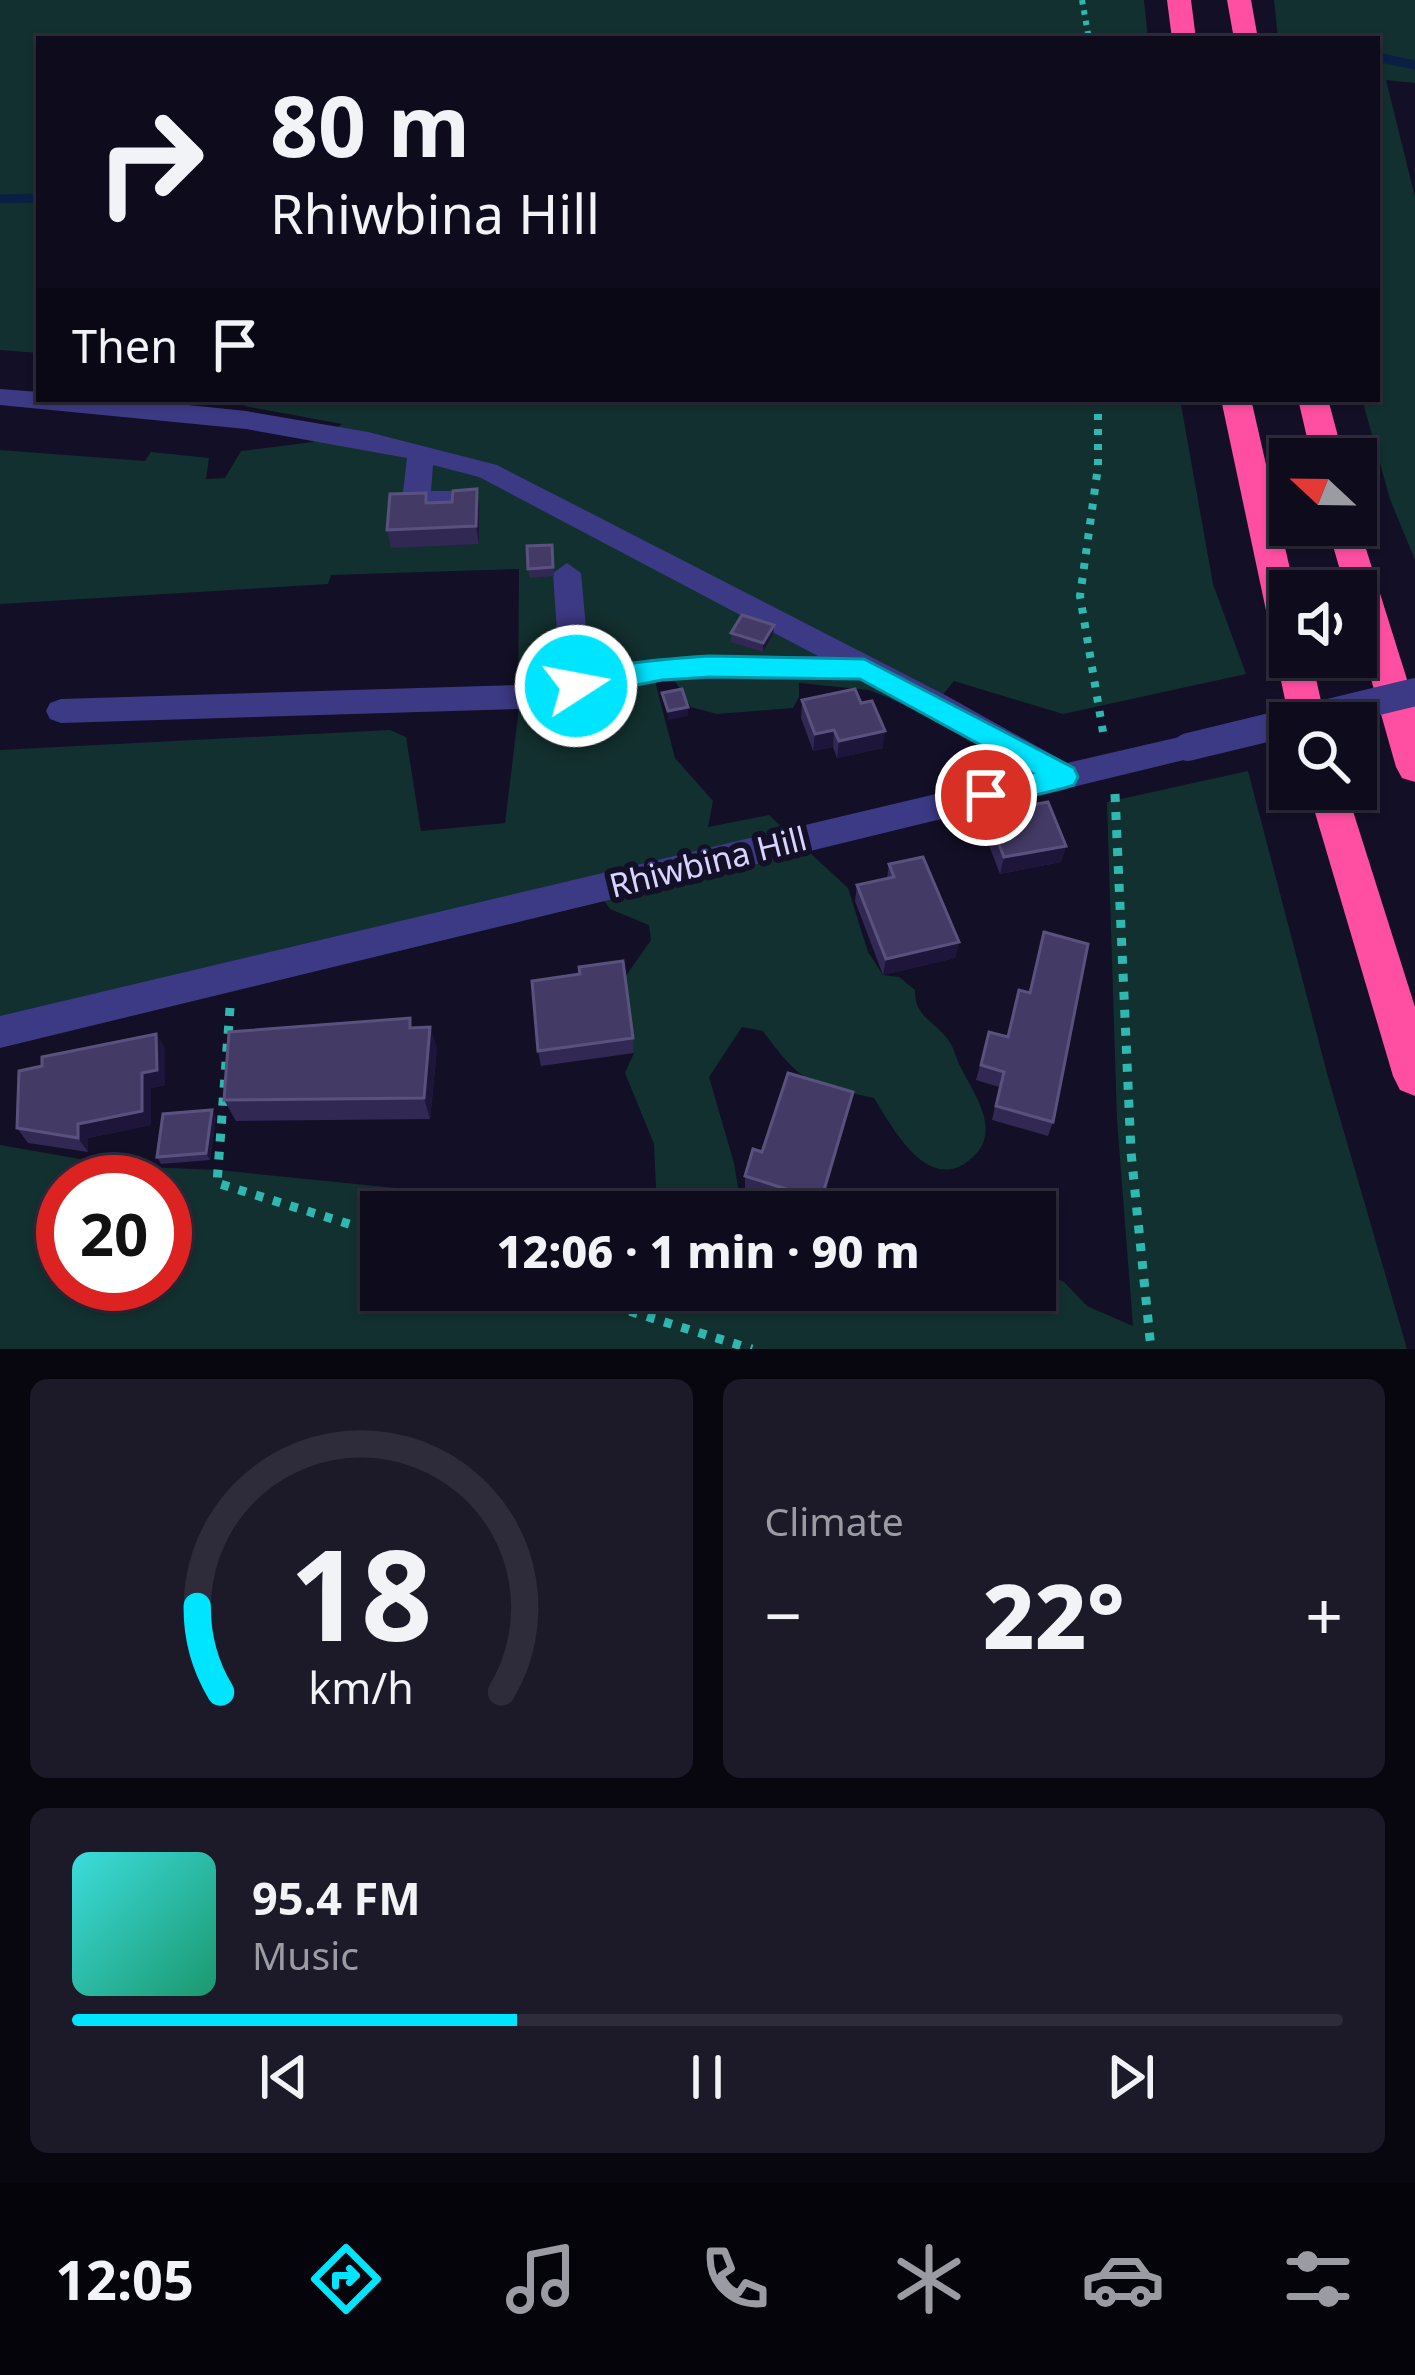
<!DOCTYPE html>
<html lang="en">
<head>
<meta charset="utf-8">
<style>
	:root { --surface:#0e0b1c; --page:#1c1929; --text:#f1f3f6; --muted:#9b9ba3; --line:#2e2b3b; --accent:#00e5ff }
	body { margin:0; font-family:"Noto Sans",sans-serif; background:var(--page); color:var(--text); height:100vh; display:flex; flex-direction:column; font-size:45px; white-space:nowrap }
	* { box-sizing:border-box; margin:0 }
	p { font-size:39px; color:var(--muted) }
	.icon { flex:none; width:66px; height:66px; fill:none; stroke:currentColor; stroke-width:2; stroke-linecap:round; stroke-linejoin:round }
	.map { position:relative; height:1349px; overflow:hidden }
	.panel { display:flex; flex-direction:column; gap:30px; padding:30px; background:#08060f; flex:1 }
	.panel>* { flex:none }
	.top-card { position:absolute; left:36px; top:36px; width:1344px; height:366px; border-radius:0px; box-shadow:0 3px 9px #0004,0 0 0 3px var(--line); background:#0e0b1c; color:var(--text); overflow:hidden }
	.needle { width:78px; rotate:292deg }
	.fabs { position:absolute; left:1269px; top:438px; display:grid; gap:24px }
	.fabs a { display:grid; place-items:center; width:108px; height:108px; border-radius:0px; background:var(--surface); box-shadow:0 3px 9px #0004,0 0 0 3px var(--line); font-size:60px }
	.speed { position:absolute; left:36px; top:1155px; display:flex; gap:24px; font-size:60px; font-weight:700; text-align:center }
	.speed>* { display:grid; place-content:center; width:156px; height:156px; border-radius:50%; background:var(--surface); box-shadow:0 3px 9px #0004,0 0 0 3px var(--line); line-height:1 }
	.speed .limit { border:18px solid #d22; background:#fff; color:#111 }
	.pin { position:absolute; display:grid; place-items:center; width:102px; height:102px; color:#fff; margin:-51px; border:6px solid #fff; border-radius:50%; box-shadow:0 3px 12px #0007 }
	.me { position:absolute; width:132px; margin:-66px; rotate:79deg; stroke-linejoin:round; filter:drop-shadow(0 0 9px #0008) }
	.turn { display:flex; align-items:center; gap:42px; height:252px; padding:0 36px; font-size:54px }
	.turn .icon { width:156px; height:156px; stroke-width:2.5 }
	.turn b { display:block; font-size:84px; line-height:102px }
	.then { display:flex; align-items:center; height:114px; padding:0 36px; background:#0003; gap:24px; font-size:45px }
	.big { font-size:90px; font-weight:800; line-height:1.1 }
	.panel .tile { flex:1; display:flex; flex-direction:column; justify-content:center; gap:18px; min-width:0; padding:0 42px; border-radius:18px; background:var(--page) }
	.panel .dial { align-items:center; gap:0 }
	.dial svg { height:312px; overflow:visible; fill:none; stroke:var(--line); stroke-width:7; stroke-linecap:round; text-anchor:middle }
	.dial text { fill:var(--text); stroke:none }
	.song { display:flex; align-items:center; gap:36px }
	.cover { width:144px; height:144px; border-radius:18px; background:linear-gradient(135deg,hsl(180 70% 55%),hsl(160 70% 35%)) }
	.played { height:12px; border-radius:6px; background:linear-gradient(90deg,var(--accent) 35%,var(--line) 35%) }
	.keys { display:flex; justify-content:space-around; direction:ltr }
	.heat { display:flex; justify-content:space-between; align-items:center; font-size:66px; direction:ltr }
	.panel .tiles { flex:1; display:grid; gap:30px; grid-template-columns:1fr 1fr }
	.tile:last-child { grid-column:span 2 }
	.trip { position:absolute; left:360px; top:1191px; width:696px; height:120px; border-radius:0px; background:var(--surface); box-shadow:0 3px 9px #0004,0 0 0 3px var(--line); font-weight:800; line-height:120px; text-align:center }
	.tabs { display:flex; height:192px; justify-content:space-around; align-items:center; background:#06040b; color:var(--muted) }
	.tabs .icon { width:84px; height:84px }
	.tabs .on { color:var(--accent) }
	.tabs b { font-size:54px; color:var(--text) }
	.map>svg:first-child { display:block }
	.green { fill:#12302f; fill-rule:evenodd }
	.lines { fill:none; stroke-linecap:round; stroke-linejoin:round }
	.stream { stroke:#0a1f44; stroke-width:9 }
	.path-far2 { stroke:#2fb8b0; stroke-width:6; stroke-dasharray:4.5 6; stroke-linecap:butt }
	.path-far1 { stroke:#2fb8b0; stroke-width:8; stroke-dasharray:6 9; stroke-linecap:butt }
	.path { stroke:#2fb8b0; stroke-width:9; stroke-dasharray:8 10; stroke-linecap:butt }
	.minor { fill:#3d3a85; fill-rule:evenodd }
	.highway { fill:#ff4fa3; fill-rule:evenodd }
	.minor-bridge { stroke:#3d3a85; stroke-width:28 }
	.wall { fill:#312854 }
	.shaded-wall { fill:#1d163a }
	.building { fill:#433a66; stroke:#5a527e; stroke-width:3 }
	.route { fill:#00e5ff; stroke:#0095a6; stroke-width:3 }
	.labels { text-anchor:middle; stroke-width:12; stroke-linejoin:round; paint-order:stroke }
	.street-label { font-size:33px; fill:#d9d4ff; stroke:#130f26 }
</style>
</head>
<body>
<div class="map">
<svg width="1415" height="1349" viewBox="0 0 1415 1349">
	<rect width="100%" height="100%" fill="#130f26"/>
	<g class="green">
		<polygon points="0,0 1144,0 1148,39 39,39 39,353 0,350"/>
		<polygon points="1274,0 1415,0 1415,83 1386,80 1415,197 1415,560 1390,499 1362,399 1377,399 1377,39 1278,39"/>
		<path d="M248 399H1180L1213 584 1246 674 1063 714 954 681 927 714 869 690 799 683V697L793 708 717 714 691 707 675 681H655L675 758 713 801 708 827 769 815 848 888 868 952 883 975 899 977 915 990C914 1017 936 1022 949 1041 954 1048 956 1058 960 1066 974 1094 1002 1130 973 1157 930 1197 895 1132 874 1098 810 1083 803 1086 763 1031L742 1027 709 1077 734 1163 742 1212H657L654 1144 625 1073 634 1053 625 977 651 940 649 925 610 909 595 889 0 1032V750L390 730 406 737 421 831 505 823 518 716 519 569 331 575 328 584 0 604V450L145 461 151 452 209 458 206 479 225 478 241 451 313 442 342 424 244 406Z"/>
		<path d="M1248 771 1328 1077 1407 1349H0V1145L120 1166 218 1170 495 1198 500 1212H381V1290H1035V1270L1064 1282 1087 1306 1133 1326 1117 1120 1107 802ZM63 1182H165V1284H63Z"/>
	</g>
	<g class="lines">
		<g class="stream">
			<polyline points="1377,57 1415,65"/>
			<polyline points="0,199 39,198"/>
		</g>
		<polyline class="path-far2" points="1082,0 1089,39"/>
		<polyline class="path-far1" points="1098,399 1098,467 1080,596 1104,738"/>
		<g class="path">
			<polyline points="1115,794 1131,1152 1151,1349"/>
			<polyline points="230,1008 217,1183 381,1234"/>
			<polyline points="561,1290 752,1349"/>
		</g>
		<path class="minor" d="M0 389 39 392V399H131L246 411 368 432 497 465 947 696 1067 763 1188 735 1199 738 1204 747 1199 756 1188 759 0 1048V1016L1029 772 862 679 760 676 662 681 518 709 61 723 50 719 46 711 50 703 61 699 518 685 560 677 553 573 567 563 581 573 590 672 662 659 818 656 479 477 433 465 431 491H462L476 500C463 515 415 516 402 501L407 458 246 429 0 405Z"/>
		<g class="highway">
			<polygon points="1167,0 1191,0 1196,39 1172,39"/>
			<polygon points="1227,0 1251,0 1258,39 1234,39"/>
			<polygon points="1221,399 1251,399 1295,591 1290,591 1290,657 1311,657 1326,723 1290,723"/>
			<polygon points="1298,399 1328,399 1344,459 1312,459"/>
			<polygon points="1356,517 1415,705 1415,782 1402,778 1396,767 1356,626 1356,591 1346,591 1327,525 1356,525"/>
			<polygon points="1308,789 1346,789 1415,1007 1415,1096 1400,1090 1393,1076"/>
		</g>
		<polyline class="minor-bridge" points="1188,747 1415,692"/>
	</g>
	<g class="wall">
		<polygon points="477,489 479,507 479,544 391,548 387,530 426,493 428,503 452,502"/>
		<polygon points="552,545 554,576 529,578 527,546"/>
		<polygon points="774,625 773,634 763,652 731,642 731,633"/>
		<polygon points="802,700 883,748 837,758 833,747 813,751 801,718"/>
		<polygon points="987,813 1066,846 1061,862 1000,874 983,830"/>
		<polygon points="889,864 959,942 955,958 883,975 855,901 857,885 887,878"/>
		<polygon points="1044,932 1053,1122 1048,1136 992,1120 999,1087 976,1080 989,1032 1007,1037 1019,990 1029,993"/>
		<polygon points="430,1027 437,1049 430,1119 236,1121 224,1100 413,1028"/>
		<polygon points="156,1034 165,1049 165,1085 151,1088 151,1125 88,1138 88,1152 28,1143 17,1128 42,1066"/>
		<polygon points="633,1038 634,1053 541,1066 538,1051"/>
		<polygon points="850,1106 820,1212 745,1190 745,1176"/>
		<polygon points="216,1117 210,1160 161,1164 157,1157"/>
	</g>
	<g class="shaded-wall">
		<polygon points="477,489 479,507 479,544 476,526"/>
		<polygon points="774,625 773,634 763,652 763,643"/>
		<polygon points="688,707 688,716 668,720 668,711"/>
		<polygon points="834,730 833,747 813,751 815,734"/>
		<polygon points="885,731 883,748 837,758 839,741"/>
		<polygon points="1066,846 1061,862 1000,874 1004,857"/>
		<polygon points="959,942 955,958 883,975 886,959"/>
		<polygon points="430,1027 437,1049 430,1119 424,1098"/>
		<polygon points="156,1034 165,1049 165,1085 151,1088 151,1125 88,1138 88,1152 78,1138 78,1124 142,1073"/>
		<polygon points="853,1092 850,1106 820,1212 821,1200"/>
		<polygon points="212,1110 216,1117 210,1160 206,1153"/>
	</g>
	<g class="building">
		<polygon points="477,489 476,526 387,530 390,494 426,493 426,503 452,502 453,491"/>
		<polygon points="552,545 553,567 528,569 527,546"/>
		<polygon points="742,615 774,625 763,643 731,633"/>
		<polygon points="682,689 688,707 668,711 662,693"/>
		<polygon points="855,689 861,703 872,701 885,731 839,741 834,730 815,734 802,700"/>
		<polygon points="1048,802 1066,846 1004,857 987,813"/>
		<polygon points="923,857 959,942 886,959 857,885 894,877 889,864"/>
		<polygon points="1044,932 1088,944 1053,1122 996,1106 1004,1072 981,1065 989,1032 1008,1037 1019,990 1030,993"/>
		<polygon points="623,961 633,1038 538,1051 532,981 580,974 579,967"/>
		<polygon points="410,1018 410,1028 430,1027 424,1098 224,1100 229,1032"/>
		<polygon points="156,1034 157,1070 142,1073 142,1111 78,1124 78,1138 17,1128 19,1071 42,1066 42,1057"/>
		<polygon points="788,1073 853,1092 821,1200 745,1176 753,1149 762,1152"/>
		<polygon points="212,1110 206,1153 157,1157 163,1114"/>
	</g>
	<path class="route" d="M709 656 864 659 1074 768 1078 777 1074 785 1064 788 986 807 976 804 972 795 976 787 1032 773 860 679 709 677 662 680 576 697 562 686C576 664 680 658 709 656Z"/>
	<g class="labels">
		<g class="street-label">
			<text transform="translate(708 862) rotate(-14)" y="12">Rhiwbina Hill</text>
		</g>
	</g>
</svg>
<div class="fabs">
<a><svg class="needle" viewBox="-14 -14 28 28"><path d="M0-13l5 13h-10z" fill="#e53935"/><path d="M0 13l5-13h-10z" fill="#9b9ba3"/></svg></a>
<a><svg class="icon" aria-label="sound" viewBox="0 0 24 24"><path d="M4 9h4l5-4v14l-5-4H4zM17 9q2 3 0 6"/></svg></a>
<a><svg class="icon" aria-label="search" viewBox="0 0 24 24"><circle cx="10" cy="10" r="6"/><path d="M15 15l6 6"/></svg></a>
</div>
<div class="speed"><div class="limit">20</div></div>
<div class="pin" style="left:986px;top:795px;background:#d93025"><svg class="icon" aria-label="arrive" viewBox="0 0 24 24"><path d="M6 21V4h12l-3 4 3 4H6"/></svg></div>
<svg class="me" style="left:576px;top:686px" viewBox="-20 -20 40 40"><circle r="17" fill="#00e5ff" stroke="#fff" stroke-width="3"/><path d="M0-11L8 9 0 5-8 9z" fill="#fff"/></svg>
<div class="trip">12:06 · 1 min · 90 m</div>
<div class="top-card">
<div class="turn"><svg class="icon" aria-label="right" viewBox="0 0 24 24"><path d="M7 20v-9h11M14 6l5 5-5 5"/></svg><div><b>80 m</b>Rhiwbina Hill</div></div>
<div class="then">Then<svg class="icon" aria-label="arrive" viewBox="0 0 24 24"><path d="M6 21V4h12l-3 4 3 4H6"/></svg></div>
</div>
</div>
<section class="panel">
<div class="tiles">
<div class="tile dial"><svg viewBox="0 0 100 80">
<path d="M14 69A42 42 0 1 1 86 69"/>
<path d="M14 69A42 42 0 0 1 8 47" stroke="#00e5ff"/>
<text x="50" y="56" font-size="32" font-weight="700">18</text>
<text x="50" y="72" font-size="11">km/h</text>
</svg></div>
<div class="tile"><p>Climate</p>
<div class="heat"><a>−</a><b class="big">22°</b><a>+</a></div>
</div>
<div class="tile">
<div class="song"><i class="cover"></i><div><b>95.4 FM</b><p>Music</p></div></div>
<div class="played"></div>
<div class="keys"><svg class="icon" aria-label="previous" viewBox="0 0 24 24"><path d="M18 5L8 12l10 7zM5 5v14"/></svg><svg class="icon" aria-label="pause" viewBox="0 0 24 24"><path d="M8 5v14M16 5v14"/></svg><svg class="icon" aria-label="next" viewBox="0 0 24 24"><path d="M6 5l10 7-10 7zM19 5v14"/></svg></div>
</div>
</div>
</section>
<nav class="tabs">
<b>12:05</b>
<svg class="icon on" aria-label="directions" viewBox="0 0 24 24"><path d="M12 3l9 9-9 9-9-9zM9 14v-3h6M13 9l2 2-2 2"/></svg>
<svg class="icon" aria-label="music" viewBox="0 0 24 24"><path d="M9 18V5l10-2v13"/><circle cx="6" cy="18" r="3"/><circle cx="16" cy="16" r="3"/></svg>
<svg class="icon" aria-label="phone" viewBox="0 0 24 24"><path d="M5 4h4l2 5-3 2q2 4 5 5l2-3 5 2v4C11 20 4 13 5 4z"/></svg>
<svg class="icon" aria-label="climate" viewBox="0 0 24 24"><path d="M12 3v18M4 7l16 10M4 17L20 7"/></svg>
<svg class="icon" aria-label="car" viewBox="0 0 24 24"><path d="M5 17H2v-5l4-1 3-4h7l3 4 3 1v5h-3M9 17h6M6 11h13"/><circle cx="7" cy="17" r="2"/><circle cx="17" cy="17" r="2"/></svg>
<svg class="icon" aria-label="filters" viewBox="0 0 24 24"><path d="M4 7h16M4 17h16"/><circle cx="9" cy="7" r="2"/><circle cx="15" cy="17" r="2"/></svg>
</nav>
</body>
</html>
